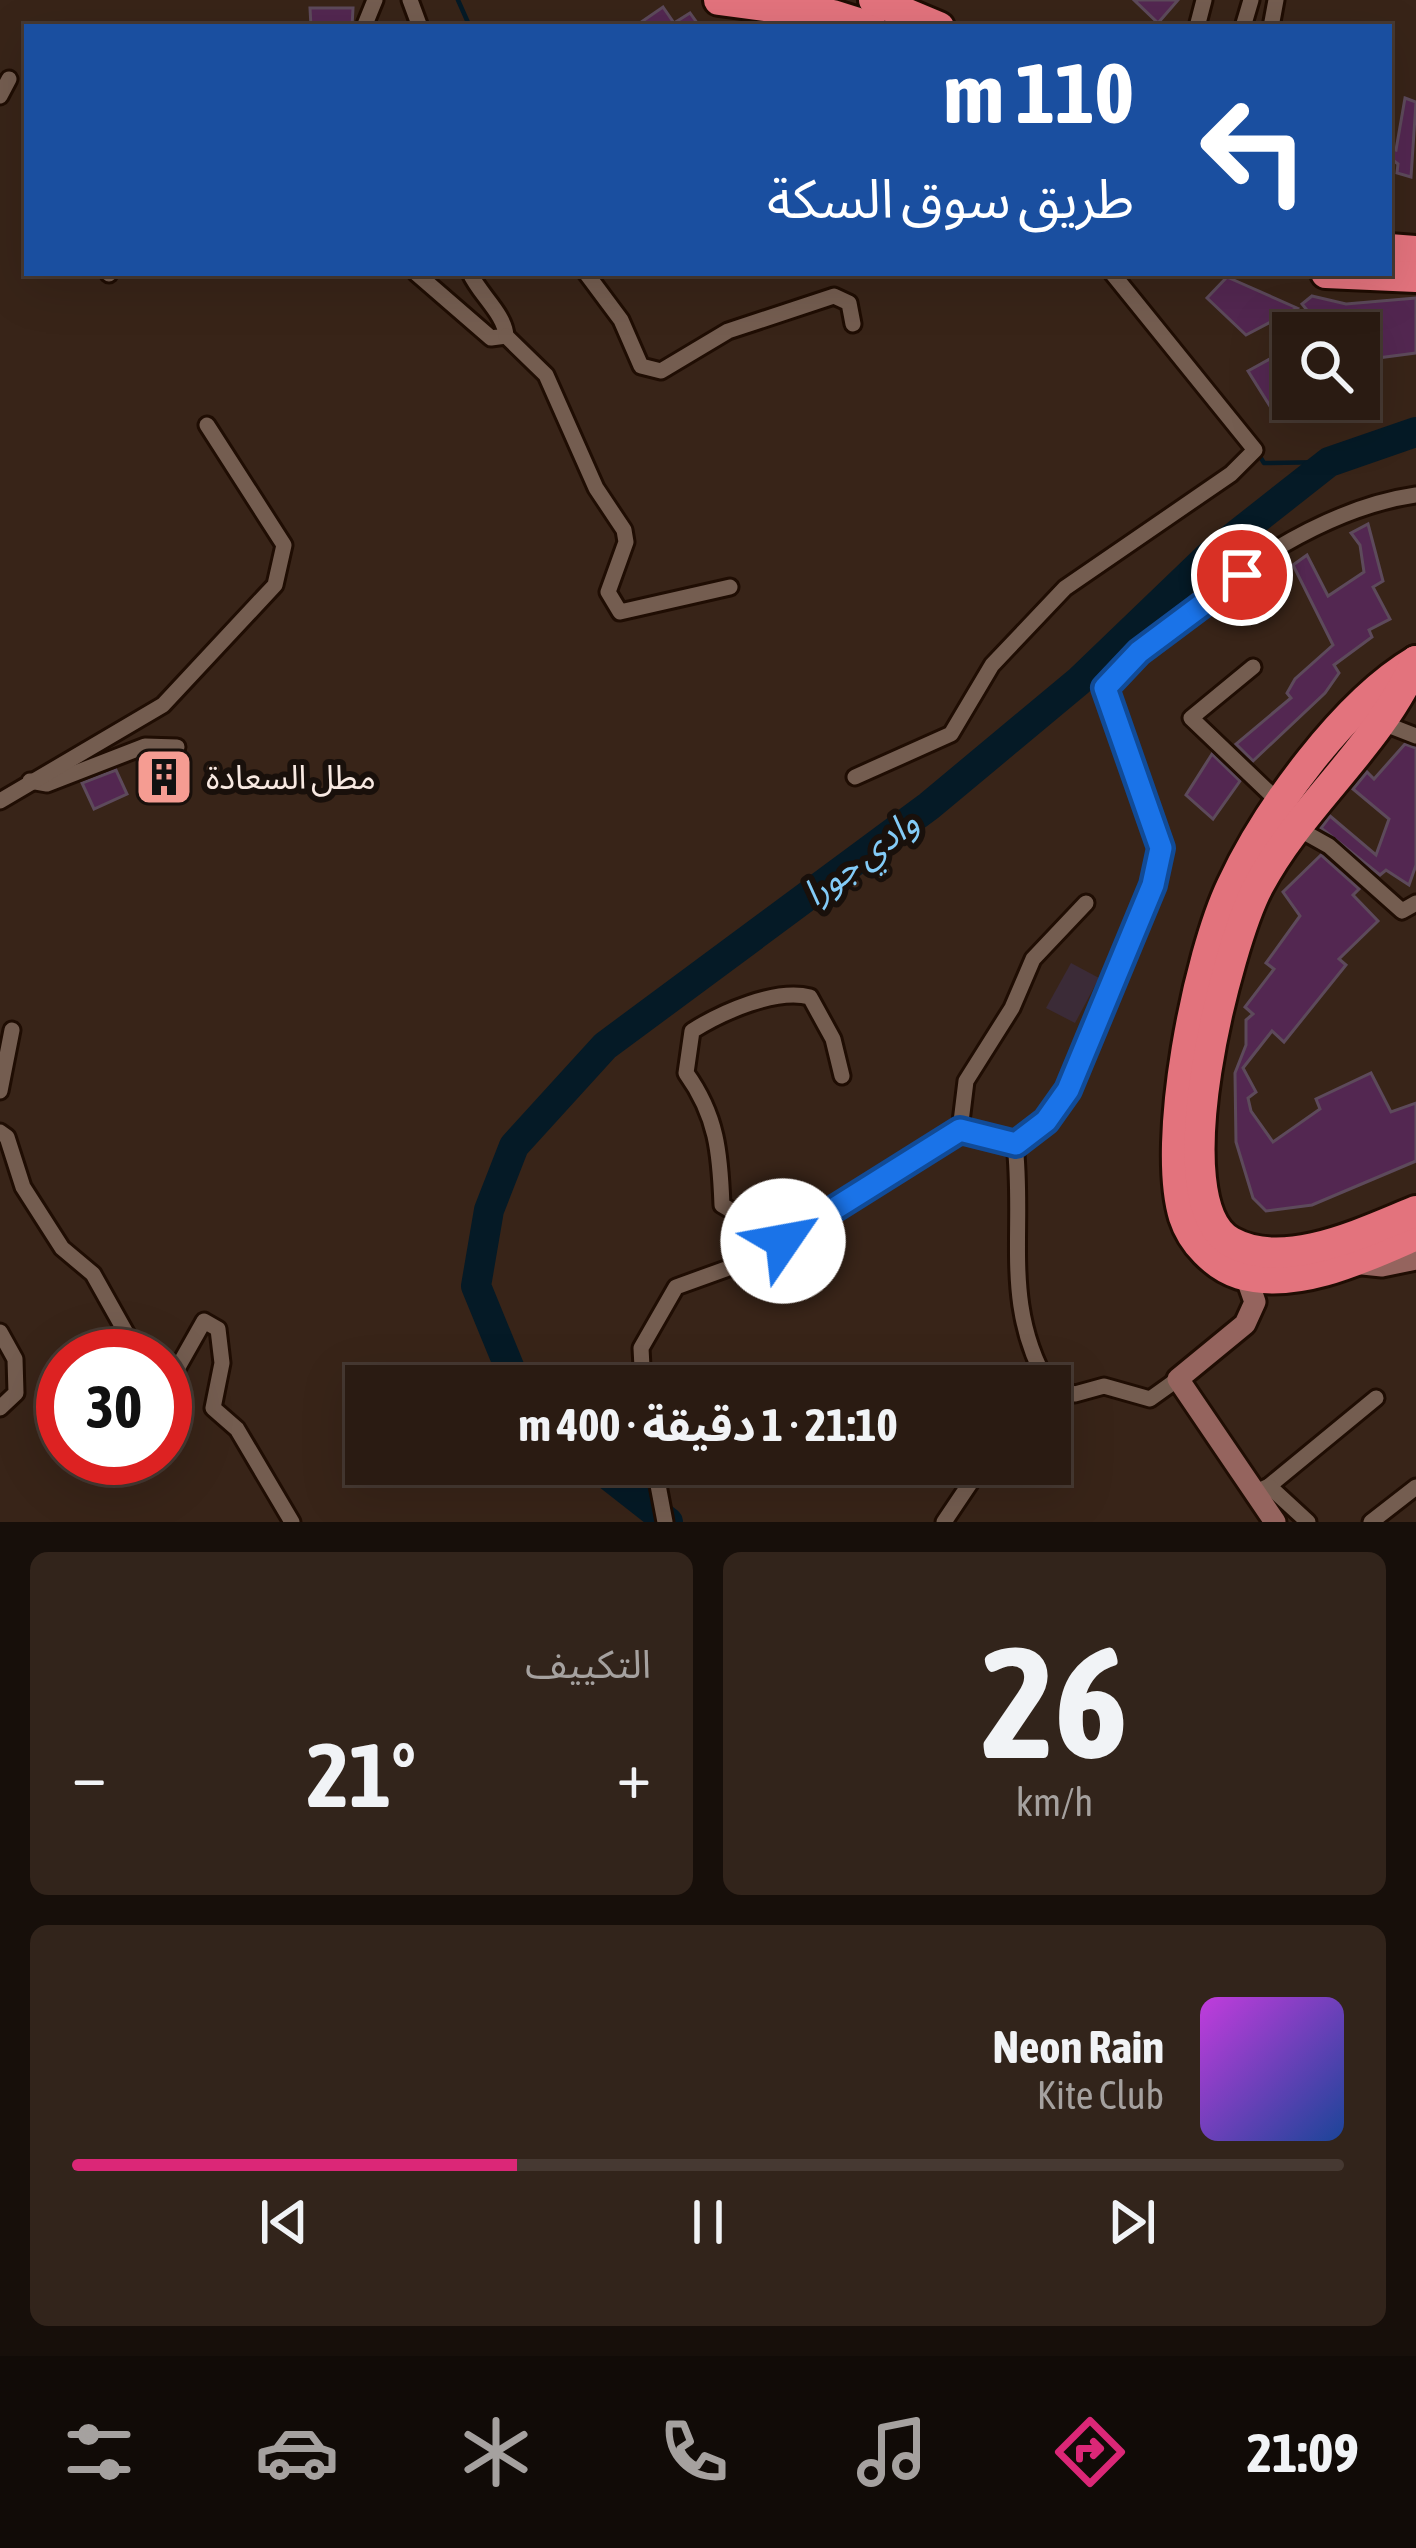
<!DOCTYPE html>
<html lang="ar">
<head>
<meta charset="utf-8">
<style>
	:root { --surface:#2a1b12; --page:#32241b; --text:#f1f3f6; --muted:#a5a19f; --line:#463932; --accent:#db2777 }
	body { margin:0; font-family:"Asap Condensed","Noto Sans Arabic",sans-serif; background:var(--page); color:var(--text); direction:rtl; height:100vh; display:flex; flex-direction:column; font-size:45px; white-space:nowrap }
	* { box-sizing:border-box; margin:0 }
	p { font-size:39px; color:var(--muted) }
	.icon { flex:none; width:66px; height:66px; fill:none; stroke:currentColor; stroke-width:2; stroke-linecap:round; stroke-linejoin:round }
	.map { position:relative; height:1522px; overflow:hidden; direction:ltr }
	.panel { display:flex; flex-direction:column; gap:30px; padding:30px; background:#170f0a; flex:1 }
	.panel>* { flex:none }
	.top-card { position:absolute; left:24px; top:24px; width:1368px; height:252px; border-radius:0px; box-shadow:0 12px 48px #0002,0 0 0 3px var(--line); direction:rtl; background:#1a4fa0; color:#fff; overflow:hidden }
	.tools { position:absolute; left:1272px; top:312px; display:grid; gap:24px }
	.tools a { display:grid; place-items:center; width:108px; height:108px; border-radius:0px; background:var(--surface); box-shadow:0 12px 48px #0002,0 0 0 3px var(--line); font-size:60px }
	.speed { position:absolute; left:36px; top:1329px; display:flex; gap:24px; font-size:60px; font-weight:700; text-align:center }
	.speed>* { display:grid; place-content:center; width:156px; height:156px; border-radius:50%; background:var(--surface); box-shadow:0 12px 48px #0002,0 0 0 3px var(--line); line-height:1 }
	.speed .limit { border:18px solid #d22; background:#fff; color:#111 }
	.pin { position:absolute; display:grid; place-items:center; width:102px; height:102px; color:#fff; margin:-51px; border:6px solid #fff; border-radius:50%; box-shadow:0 3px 12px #0007 }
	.me { position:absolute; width:132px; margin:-66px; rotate:57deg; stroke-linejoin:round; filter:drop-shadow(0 0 9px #0008) }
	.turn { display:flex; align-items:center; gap:42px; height:252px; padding:0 60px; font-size:54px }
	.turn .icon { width:156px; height:156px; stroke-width:2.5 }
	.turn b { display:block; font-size:84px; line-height:102px }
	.big { font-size:90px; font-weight:700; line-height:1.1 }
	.panel .tile { flex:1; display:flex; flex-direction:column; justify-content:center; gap:18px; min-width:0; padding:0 42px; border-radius:18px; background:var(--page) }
	.panel .dial { align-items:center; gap:0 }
	.dial b { font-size:156px; line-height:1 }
	.song { display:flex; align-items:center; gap:36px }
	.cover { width:144px; height:144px; border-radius:18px; background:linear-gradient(135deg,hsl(290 70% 55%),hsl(220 70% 35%)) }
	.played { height:12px; border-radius:6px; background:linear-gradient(90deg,var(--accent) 35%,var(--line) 35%) }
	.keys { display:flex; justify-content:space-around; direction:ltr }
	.heat { display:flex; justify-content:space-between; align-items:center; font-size:66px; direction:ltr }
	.panel .tiles { flex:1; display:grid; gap:30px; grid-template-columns:1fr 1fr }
	.tile:last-child { grid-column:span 2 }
	.trip { position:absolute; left:345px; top:1365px; width:726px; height:120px; border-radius:0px; background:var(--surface); box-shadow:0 12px 48px #0002,0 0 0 3px var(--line); font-weight:700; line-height:120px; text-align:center; direction:rtl }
	.tab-bar { display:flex; height:192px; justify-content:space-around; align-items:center; background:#110b07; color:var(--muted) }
	.tab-bar .icon { width:84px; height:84px }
	.tab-bar .selected { color:var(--accent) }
	.tab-bar b { font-size:54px; color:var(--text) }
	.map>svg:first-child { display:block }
	.commercial { fill:#3b2b37 }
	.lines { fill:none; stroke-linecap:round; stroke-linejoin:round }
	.stream { stroke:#051a26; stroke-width:4.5 }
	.river { stroke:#051a26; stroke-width:30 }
	.building { fill:#532751; stroke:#5d4a5b; stroke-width:3 }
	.street-casing { stroke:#1f0d03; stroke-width:21 }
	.secondary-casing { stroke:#1f0d03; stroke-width:27 }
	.highway-casing { stroke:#1f0d03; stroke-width:36 }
	.street { stroke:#745d50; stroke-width:15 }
	.secondary { stroke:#95645e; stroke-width:21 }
	.highway { stroke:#e3737d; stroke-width:30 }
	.route-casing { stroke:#114b97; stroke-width:30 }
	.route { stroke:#1a73e8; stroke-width:21 }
	.labels { text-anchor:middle; stroke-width:12; stroke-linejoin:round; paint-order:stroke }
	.poi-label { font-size:33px; fill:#f8e9e2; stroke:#19100b; text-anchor:start }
	.water-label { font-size:36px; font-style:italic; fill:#83cbf7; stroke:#19100b }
</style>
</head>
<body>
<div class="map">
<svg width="1416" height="1522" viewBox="0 0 1416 1522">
	<rect width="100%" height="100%" fill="#382418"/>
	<polygon class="commercial" points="1071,963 1099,978 1075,1023 1046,1008"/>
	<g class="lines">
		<g class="stream">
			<polyline points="458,0 470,27"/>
			<polyline points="1200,371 1223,400"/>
			<polyline points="1259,455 1264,463 1329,462"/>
		</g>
		<g class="river">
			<polyline points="517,1386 476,1286 489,1210 514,1146 605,1046 929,806 1079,681 1207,558 1329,462 1416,432"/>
			<polyline points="594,1464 668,1522"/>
		</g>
	</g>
	<g class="building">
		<polygon points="1134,0 1178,0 1158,23"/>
		<polygon points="663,7 674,23 690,13 700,27 634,27"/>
		<polygon points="310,8 353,8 352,27 311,27"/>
		<polygon points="1405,98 1416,102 1411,177 1397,173 1398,164 1389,157 1389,148 1396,150"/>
		<polygon points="1227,277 1297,308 1246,335 1207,298"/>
		<polygon points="1312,296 1346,304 1416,298 1416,353 1378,358 1359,375 1359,333 1308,333 1319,325 1302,304"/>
		<polygon points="1293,346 1293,399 1310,399 1278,419 1248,371"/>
		<polygon points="1368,524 1383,581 1373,587 1390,619 1369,630 1372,637 1334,665 1339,673 1325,693 1253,761 1236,744 1291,698 1287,693 1295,679 1333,645 1293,565 1307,555 1328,596 1364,572 1360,545 1351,533"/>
		<polygon points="1405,744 1416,748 1416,865 1409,885 1386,870 1380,875 1321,828 1330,816 1376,855 1389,819 1353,789 1367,772 1374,779"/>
		<polygon points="1212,754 1240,781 1213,819 1186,795"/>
		<polygon points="116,770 127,794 94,809 82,783"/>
		<polygon points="1321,855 1359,889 1353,895 1378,921 1339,959 1346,965 1284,1042 1272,1031 1243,1068 1256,1092 1248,1098 1251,1111 1273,1142 1320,1109 1316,1099 1371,1073 1391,1112 1416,1103 1416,1161 1312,1205 1266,1211 1253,1198 1236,1142 1235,1073 1246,1045 1246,1020 1253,1014 1245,1007 1274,969 1266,963 1300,916 1283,892"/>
	</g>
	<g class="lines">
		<g class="street-casing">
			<g id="street">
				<polyline points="410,0 420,27"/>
				<polyline points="364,27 375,0"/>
				<polyline points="1197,27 1204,0"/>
				<polyline points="1243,27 1251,0"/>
				<polyline points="1271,27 1276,0"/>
				<polyline points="0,96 9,79"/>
				<polyline points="108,273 109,274"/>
				<path d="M416 273 491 338 506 336C505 314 479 294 470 273"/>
				<polyline points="586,273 621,320 641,366 661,371 728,331 834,296 849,303 853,324"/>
				<polyline points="506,336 546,375 596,488 624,530 626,542 608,592 620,612 730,587"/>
				<polyline points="1253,667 1191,718 1281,804"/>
				<polyline points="1380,722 1416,736"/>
				<polyline points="855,777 951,734 992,665 1065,588 1231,474 1255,450 1112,273"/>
				<polyline points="30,781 47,784 145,746 177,747"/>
				<polyline points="0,801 163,705 275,585 284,545 207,425"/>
				<polyline points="1295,827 1329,846 1402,911 1416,903"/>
				<polyline points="0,1091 12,1030"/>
				<polyline points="960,1130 966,1081 1012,1008 1033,959 1086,903"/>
				<polyline points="0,1132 7,1137 23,1187 62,1248 93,1274 139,1356"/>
				<path d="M1015 1144 1046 1121 1068 1090 1152 885 1161 849 1105 689C1182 607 1303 511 1416 495"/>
				<path d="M1015 1144C1025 1232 1001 1305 1049 1386"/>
				<path d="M783 1241 722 1205C720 1153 717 1116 686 1073L692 1031C722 1012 776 988 810 997L833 1039 842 1076"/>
				<polyline points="0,1332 15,1359 16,1393 0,1408"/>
				<polyline points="643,1386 641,1348 676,1287 759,1257 960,1130 1015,1144"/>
				<polyline points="1050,1387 1075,1394 1104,1386 1150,1399 1178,1379"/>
				<polyline points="165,1390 204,1321 218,1329 222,1363 213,1408 237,1429 292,1522"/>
				<polyline points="654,1464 665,1522"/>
				<polyline points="1269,1486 1376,1398"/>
				<polyline points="1260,1490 1269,1486 1308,1522"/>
				<polyline points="944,1522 983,1464"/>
				<polyline points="1371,1522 1416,1487"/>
			</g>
		</g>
		<g class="secondary-casing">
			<g id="secondary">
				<polyline points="1353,1263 1382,1266 1416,1259"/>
				<polyline points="1246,1276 1255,1302 1245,1324 1178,1379 1275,1522"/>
			</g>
		</g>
		<g class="highway-casing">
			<g id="highway">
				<polyline points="719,0 833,15 871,27"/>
				<polyline points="874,0 939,27"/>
				<polyline points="1389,249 1416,251"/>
				<polyline points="1326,273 1416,277"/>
				<path d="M1416 661C1345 703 1267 810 1232 885 1198 956 1161 1142 1184 1217 1192 1242 1215 1266 1240 1274 1296 1291 1366 1257 1416 1235"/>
				<path d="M1416 661C1380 745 1302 804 1259 885 1227 944 1160 1203 1231 1242 1285 1272 1366 1231 1416 1211"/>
			</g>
		</g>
		<use href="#street" class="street"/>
		<use href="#secondary" class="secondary"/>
		<use href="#highway" class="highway"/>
	</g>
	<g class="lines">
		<g class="route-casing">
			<polyline id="route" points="783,1241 960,1130 1016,1144 1046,1121 1068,1090 1153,885 1161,848 1105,688 1139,652 1242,575"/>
		</g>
		<use href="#route" class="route"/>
	</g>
	<defs>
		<g id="building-square" transform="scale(3)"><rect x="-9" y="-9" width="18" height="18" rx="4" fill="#f59c92" stroke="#19100b"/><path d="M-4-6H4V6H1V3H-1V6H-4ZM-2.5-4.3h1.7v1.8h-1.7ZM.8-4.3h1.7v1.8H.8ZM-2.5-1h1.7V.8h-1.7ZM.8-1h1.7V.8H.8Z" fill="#111"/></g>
	</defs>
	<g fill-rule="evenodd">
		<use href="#building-square" x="164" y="777"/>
	</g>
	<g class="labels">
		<g class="poi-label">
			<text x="206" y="789">مطل السعادة</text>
		</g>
		<g class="water-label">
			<text transform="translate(860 857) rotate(-37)" y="13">وادي جورا</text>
		</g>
	</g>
</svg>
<div class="tools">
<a><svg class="icon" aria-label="search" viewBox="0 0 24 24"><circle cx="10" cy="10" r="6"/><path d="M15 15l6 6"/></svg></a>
</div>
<div class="speed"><div class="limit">30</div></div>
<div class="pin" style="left:1242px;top:575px;background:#d93025"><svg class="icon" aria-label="arrive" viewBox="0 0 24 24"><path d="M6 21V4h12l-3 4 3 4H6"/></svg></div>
<svg class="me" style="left:783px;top:1241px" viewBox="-20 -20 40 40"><circle r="19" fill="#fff"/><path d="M0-13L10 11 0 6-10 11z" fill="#1a73e8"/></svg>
<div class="trip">21:10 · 1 دقيقة · 400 m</div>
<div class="top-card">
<div class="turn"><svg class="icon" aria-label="left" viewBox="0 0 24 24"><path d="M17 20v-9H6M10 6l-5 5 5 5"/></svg><div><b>110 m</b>طريق سوق السكة</div></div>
</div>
</div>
<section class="panel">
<div class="tiles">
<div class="tile dial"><b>26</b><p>km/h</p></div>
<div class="tile"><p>التكييف</p>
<div class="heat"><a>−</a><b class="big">21°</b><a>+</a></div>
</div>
<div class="tile">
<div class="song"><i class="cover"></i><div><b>Neon Rain</b><p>Kite Club</p></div></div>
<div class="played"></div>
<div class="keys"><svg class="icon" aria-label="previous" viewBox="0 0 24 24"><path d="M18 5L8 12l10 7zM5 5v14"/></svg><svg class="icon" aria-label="pause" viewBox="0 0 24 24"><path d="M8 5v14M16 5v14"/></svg><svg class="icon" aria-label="next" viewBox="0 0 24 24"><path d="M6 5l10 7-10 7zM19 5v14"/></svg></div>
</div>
</div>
</section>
<nav class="tab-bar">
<b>21:09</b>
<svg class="icon selected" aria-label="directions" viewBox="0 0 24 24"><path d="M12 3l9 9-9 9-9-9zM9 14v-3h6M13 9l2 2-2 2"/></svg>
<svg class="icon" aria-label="music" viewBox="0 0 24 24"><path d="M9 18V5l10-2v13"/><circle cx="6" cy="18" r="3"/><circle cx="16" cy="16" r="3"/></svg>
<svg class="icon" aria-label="phone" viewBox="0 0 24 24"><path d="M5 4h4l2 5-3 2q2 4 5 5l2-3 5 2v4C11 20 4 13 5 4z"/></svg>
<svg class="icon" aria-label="climate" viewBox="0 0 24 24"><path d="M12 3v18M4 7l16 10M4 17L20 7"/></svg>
<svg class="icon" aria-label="car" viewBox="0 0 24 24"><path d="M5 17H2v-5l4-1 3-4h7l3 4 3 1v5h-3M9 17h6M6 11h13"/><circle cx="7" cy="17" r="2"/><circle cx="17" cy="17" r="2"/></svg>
<svg class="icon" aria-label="filters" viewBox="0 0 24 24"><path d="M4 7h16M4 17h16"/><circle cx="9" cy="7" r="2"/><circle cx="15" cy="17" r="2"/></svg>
</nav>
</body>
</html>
